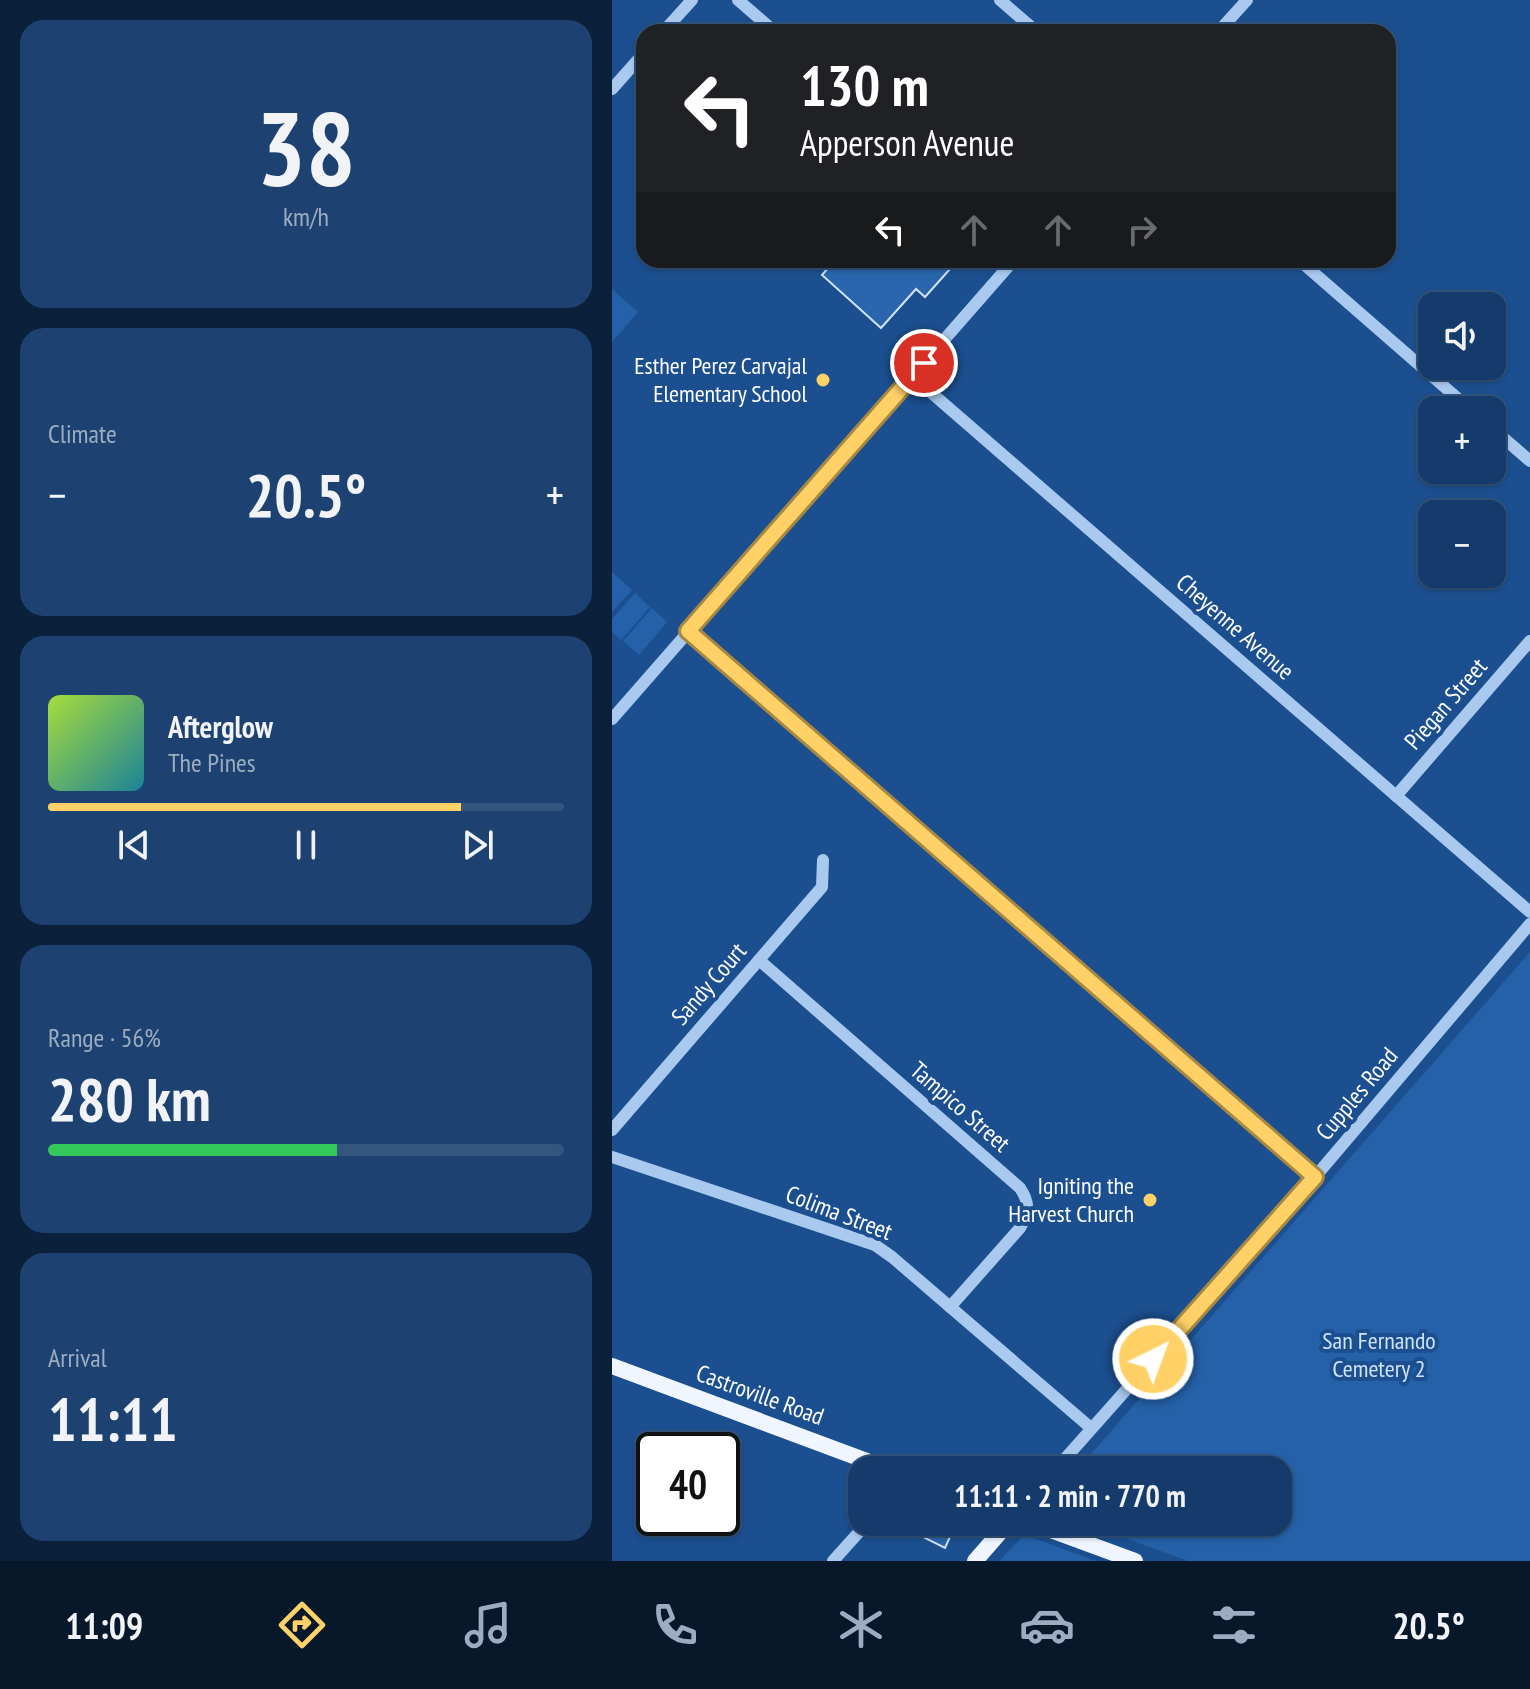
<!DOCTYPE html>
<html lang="en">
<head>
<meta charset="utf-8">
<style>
	:root { --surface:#143b6b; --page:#1d4271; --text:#f1f3f6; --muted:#9dadc1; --line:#33557e; --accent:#ffd166 }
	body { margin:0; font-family:"PT Sans Narrow",sans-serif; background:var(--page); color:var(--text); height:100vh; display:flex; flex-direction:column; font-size:30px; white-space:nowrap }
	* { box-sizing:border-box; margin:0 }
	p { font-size:26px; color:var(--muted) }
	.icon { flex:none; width:44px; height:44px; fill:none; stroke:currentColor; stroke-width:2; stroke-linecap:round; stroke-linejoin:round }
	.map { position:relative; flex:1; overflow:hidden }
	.drawer { display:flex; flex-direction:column; gap:20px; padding:20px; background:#0b203b; width:612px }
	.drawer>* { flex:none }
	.banner { position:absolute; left:24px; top:24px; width:760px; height:244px; border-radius:24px; box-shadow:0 2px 6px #0004,0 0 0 2px var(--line); background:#202124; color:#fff; overflow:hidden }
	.controls { position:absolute; left:806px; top:292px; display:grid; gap:16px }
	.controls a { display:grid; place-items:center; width:88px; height:88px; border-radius:16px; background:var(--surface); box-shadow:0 2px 6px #0004,0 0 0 2px var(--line); font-size:40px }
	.speed { position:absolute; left:24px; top:1432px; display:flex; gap:16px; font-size:40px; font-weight:700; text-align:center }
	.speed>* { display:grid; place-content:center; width:104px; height:104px; border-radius:50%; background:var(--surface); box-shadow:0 2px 6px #0004,0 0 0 2px var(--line); line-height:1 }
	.speed .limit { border:4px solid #111; border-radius:12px; background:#fff; color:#111 }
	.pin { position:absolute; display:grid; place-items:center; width:68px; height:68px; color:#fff; margin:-34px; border:4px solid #fff; border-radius:50%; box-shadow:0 2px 8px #0007 }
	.me { position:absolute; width:88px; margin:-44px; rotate:42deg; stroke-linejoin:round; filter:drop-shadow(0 0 6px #0008) }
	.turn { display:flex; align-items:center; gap:28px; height:168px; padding:0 32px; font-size:36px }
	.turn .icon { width:104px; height:104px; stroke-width:2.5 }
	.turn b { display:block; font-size:56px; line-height:68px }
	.lanes { display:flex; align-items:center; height:76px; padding:0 32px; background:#0003; justify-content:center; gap:40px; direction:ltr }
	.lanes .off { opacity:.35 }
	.big { font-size:60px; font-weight:700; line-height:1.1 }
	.drawer .card { flex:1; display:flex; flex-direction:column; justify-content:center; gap:12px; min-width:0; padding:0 28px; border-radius:24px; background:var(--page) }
	.drawer .dial { align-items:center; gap:0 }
	.dial b { font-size:104px; line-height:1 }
	.song { display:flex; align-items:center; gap:24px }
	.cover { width:96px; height:96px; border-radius:12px; background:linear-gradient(135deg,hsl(80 70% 55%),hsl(190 70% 35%)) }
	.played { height:8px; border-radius:4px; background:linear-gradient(90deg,var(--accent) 80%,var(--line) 80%) }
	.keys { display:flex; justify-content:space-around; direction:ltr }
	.heat { display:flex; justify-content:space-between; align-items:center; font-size:44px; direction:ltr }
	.charge { height:12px; border-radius:6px; background:linear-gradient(90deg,#34c759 56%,var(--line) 0) }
	.trip { position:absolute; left:236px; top:1456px; width:444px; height:80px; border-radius:24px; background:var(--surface); box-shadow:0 2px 6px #0004,0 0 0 2px var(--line); font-weight:700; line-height:80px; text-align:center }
	.menu { display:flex; height:128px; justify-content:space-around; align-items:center; background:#08182b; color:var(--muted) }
	.menu .icon { width:56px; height:56px }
	.menu .active { color:var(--accent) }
	.menu b { font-size:36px; color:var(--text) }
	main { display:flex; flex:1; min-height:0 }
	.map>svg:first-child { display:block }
	.green { fill:#2461a8 }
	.building { fill:#2a66ad; stroke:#cfe3fa; stroke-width:2 }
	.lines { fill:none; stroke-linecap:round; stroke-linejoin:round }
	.minor { stroke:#a9c9ee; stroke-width:12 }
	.major { stroke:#f0f6ff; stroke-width:16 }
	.route-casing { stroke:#a68842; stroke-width:20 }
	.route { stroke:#ffd166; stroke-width:14 }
	.poi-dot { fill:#ffd166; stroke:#1b4f8f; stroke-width:3 }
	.labels { text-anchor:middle; stroke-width:8; stroke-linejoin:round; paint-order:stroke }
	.poi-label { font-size:24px; fill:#fff; stroke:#1b4f8f; text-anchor:end }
	.street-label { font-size:24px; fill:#fff; stroke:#1b4f8f }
	.park-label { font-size:24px; fill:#cfe3fa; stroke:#1b4f8f }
</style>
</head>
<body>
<main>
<section class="drawer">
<div class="card dial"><b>38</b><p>km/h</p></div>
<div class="card"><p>Climate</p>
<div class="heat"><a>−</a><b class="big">20.5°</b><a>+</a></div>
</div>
<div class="card">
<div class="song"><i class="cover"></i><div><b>Afterglow</b><p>The Pines</p></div></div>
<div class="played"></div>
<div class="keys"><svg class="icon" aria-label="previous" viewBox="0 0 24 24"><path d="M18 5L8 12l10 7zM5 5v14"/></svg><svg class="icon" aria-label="pause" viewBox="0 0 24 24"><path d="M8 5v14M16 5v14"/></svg><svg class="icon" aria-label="next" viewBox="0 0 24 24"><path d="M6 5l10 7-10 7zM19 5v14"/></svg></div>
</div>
<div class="card"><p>Range · 56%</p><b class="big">280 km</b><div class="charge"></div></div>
<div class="card"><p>Arrival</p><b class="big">11:11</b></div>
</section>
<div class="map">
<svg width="918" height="1561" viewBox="0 0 918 1561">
	<rect width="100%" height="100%" fill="#1b4f8f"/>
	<g class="green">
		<polygon points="0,289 26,312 0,342"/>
		<polygon points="0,572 20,590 0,612"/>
		<polygon points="23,593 38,607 9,640 0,632 0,619"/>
		<polygon points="40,608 55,622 27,655 11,641"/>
		<polygon points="918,952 918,1561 576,1561 469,1522 666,1522 666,1470 465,1470"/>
		<polygon points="411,1536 416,1536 484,1561 387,1561"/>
	</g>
	<g class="building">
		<polygon points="223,260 328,260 338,269 313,297 304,289 269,328 210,275"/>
		<polygon points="281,1522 309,1522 338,1537 333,1548"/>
	</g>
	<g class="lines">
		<g class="minor">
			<polyline points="126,0 163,32"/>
			<polyline points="388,0 425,32"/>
			<polyline points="51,32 80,0"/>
			<polyline points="606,32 635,0"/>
			<polyline points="0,89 32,53"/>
			<polyline points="687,260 859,410"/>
			<polyline points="300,376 918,912"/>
			<polyline points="880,428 918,461"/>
			<polyline points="76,631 703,1177"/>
			<polyline points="0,719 402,260"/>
			<polyline points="784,796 918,641"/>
			<path d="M147 960 408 1188C418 1203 417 1212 408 1228L338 1307"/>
			<polyline points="0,1130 210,887 211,860"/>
			<polyline points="0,1157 263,1245 280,1257 479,1428"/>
			<polyline points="443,1470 703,1177 918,924"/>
			<polyline points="221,1561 256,1522"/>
		</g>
		<g class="major">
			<polyline points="0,1366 279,1470"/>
			<polyline points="417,1522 523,1561"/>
			<polyline points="363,1561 397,1522"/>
		</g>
	</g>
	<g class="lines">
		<g class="route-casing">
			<polyline id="route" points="312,363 76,631 703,1177 541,1359"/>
		</g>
		<use href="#route" class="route"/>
	</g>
	<g class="poi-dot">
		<circle cx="211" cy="380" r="8"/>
		<circle cx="538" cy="1200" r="8"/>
	</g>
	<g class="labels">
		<g class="poi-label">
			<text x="195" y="374">Esther Perez Carvajal<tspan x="195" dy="28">Elementary School</tspan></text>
			<text x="522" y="1194">Igniting the<tspan x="522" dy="28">Harvest Church</tspan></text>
		</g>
		<g class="street-label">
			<text transform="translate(623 627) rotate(41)" y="8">Cheyenne Avenue</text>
			<text transform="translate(834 704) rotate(-49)" y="8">Piegan Street</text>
			<text transform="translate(97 984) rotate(-49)" y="8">Sandy Court</text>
			<text transform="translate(745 1094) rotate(-50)" y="8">Cupples Road</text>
			<text transform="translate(348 1107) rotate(41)" y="8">Tampico Street</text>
			<text transform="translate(227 1213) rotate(21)" y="8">Colima Street</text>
			<text transform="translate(148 1395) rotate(20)" y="8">Castroville Road</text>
		</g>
		<g class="park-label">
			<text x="767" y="1349">San Fernando<tspan x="767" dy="28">Cemetery 2</tspan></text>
		</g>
	</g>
</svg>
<div class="controls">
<a><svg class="icon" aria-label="sound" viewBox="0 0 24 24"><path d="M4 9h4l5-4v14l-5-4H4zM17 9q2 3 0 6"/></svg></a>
<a>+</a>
<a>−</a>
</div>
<div class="speed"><div class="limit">40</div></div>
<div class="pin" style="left:312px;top:363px;background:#d93025"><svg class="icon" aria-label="arrive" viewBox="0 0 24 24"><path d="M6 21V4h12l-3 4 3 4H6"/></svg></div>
<svg class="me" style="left:541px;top:1359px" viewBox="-20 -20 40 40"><circle r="17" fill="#ffd166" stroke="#fff" stroke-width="3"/><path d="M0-11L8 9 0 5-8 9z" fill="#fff"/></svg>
<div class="trip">11:11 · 2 min · 770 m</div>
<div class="banner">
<div class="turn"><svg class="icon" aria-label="left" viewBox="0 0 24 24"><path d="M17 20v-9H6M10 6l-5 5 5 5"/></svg><div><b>130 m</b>Apperson Avenue</div></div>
<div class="lanes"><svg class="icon" aria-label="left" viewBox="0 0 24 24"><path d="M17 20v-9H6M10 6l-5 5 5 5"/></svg><svg class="icon off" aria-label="ahead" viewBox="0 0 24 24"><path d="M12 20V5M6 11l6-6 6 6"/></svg><svg class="icon off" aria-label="ahead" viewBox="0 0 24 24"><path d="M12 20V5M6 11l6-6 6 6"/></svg><svg class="icon off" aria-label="right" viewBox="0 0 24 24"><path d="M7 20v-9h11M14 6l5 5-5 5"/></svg></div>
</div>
</div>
</main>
<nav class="menu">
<b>11:09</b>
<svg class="icon active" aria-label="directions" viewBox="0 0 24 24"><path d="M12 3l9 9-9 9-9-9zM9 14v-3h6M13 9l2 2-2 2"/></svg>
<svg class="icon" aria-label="music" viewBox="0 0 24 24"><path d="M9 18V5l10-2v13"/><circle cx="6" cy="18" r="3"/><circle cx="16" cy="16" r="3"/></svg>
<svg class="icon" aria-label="phone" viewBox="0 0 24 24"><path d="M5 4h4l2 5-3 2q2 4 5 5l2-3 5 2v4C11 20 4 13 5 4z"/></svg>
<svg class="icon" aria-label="climate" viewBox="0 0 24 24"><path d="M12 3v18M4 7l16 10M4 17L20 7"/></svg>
<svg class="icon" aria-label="car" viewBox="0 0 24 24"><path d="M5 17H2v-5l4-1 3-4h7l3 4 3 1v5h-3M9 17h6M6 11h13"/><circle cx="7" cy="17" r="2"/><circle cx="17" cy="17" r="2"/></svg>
<svg class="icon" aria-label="filters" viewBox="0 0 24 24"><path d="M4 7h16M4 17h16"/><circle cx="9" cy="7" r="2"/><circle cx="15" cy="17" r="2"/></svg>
<b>20.5°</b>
</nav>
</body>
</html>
